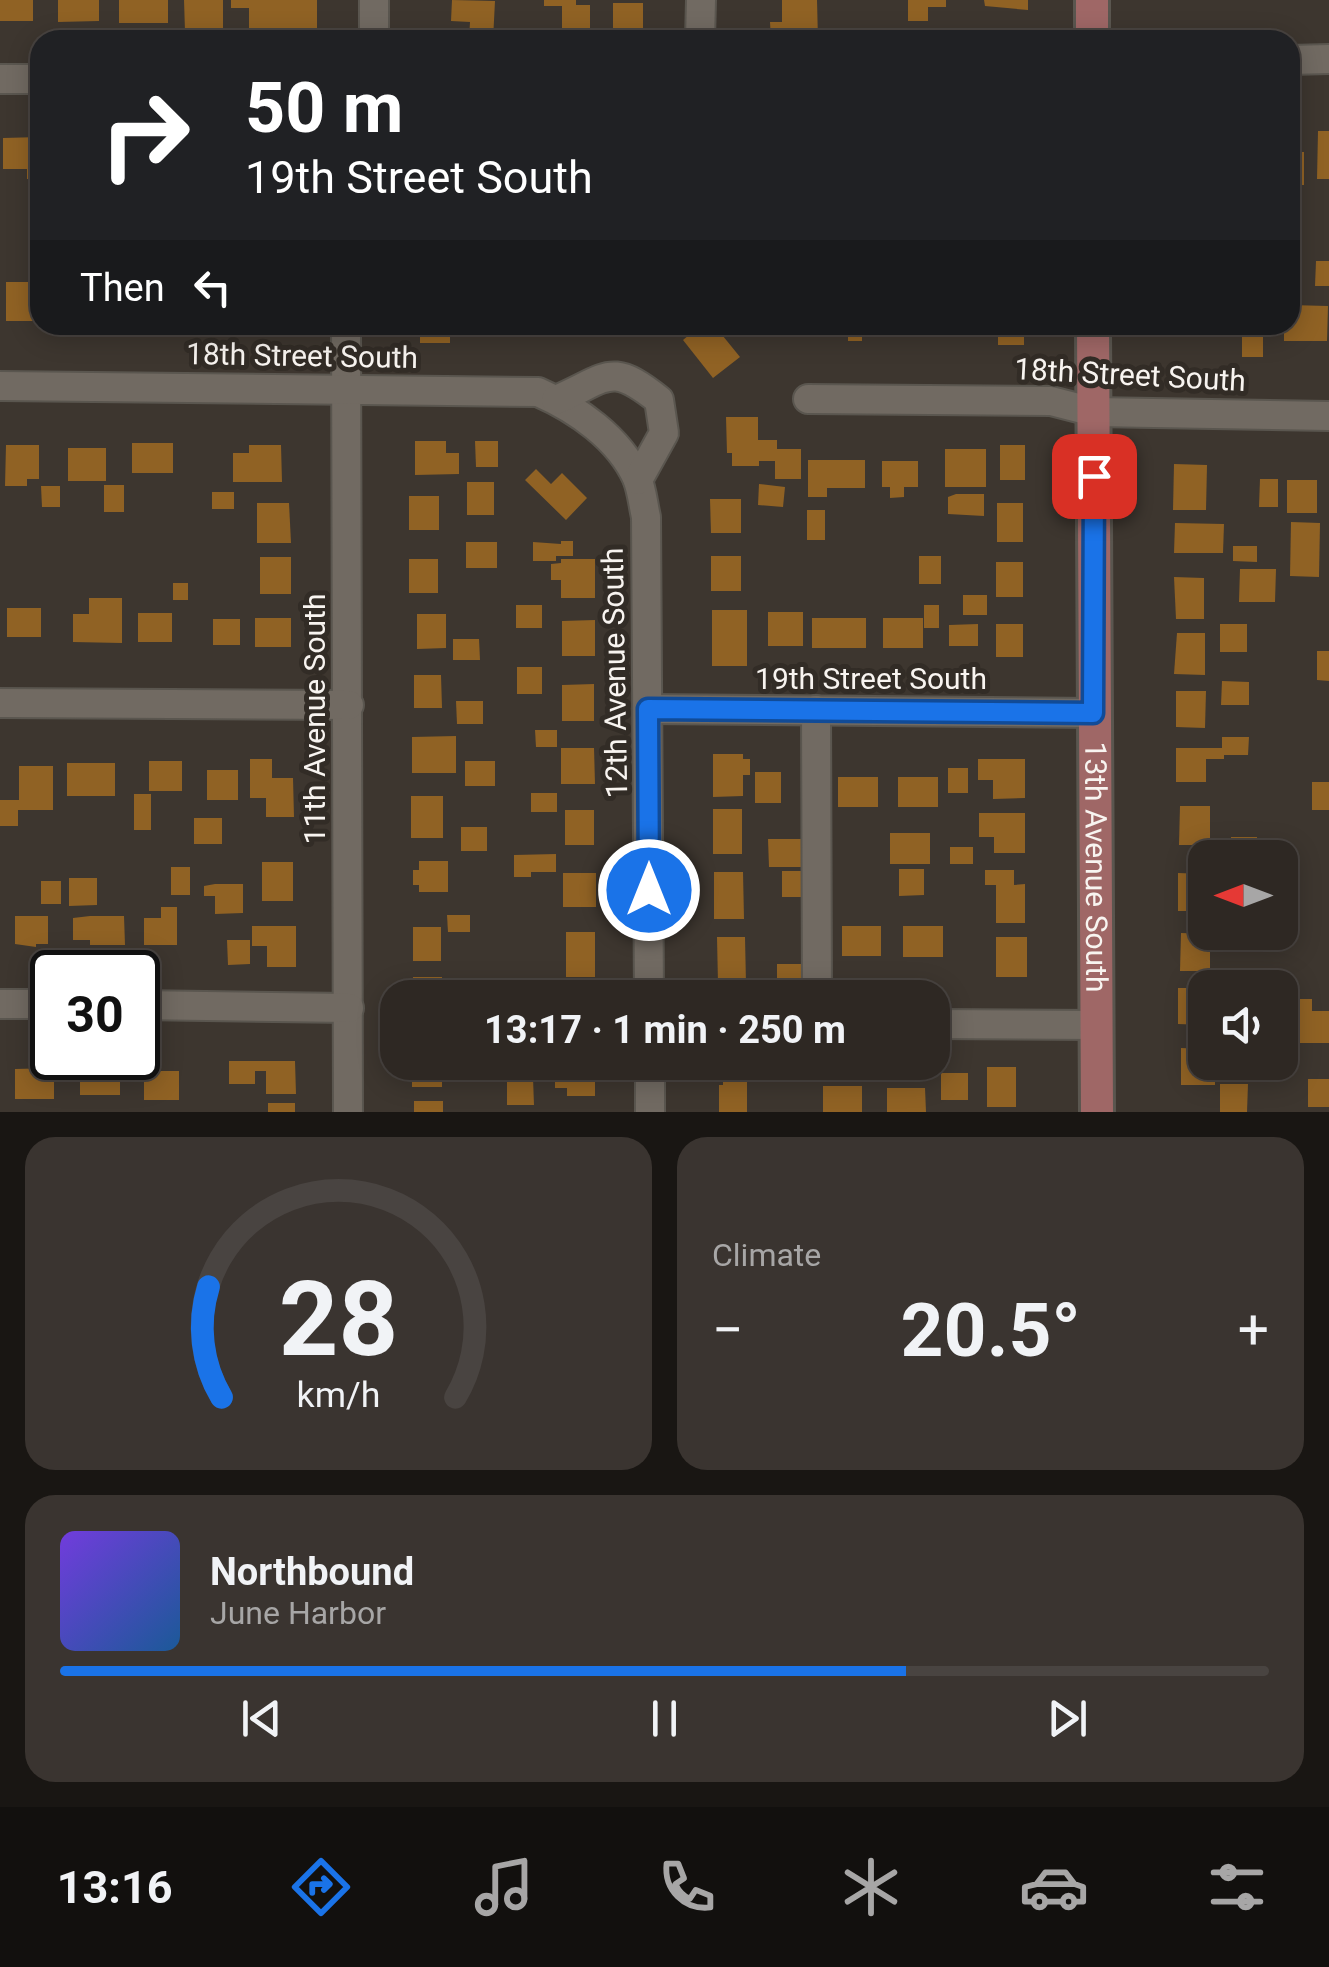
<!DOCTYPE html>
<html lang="en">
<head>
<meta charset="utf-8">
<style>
	:root { --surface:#2e2823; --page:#3a3430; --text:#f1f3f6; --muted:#a7a6a6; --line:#494441; --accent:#1a73e8 }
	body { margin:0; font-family:Roboto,sans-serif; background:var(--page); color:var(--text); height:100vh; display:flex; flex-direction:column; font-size:38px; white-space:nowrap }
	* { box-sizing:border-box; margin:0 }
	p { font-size:32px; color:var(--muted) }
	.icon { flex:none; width:55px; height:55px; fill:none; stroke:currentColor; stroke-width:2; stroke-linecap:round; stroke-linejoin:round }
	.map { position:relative; height:1112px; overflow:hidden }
	.details { display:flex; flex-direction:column; gap:25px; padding:25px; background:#191613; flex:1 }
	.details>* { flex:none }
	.hud { position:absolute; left:30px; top:30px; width:1270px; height:305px; border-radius:30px; box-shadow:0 5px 25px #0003,0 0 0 2px var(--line); background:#202124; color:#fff; overflow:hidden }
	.needle { width:65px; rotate:270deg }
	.controls { position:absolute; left:1188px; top:840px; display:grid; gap:20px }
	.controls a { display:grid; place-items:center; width:110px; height:110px; border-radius:20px; background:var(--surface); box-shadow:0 5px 25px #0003,0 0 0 2px var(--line); font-size:50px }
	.speed { position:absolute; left:30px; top:950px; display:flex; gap:20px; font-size:50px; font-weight:700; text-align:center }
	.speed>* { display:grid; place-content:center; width:130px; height:130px; border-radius:50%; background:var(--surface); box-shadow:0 5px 25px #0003,0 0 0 2px var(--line); line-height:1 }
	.speed .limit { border:5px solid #111; border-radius:15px; background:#fff; color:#111 }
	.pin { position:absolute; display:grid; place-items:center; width:85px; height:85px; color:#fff; margin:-42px; border-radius:20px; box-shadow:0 5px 15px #0006 }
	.me { position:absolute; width:110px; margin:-55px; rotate:0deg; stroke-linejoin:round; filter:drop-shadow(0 0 8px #0008) }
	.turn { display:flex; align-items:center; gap:35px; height:210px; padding:0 50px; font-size:45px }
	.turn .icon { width:130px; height:130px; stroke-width:2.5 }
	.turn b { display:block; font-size:70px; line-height:85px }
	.then { display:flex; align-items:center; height:95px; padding:0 50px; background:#0003; gap:20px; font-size:38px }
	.big { font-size:75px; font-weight:700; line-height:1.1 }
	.details .tile { flex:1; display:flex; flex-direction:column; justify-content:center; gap:15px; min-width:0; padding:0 35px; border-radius:30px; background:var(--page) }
	.details .dial { align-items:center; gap:0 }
	.dial svg { height:260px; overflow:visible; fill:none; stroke:var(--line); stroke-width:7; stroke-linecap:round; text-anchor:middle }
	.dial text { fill:var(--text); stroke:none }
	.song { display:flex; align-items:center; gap:30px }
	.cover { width:120px; height:120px; border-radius:15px; background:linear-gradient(135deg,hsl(260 70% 55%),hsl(210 70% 35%)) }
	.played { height:10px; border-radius:5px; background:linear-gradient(90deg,var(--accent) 70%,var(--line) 70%) }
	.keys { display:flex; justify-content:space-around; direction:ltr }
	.heat { display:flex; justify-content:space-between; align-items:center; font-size:55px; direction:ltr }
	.details .tiles { flex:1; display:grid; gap:25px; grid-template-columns:1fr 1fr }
	.tile:last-child { grid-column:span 2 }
	.trip { position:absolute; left:380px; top:980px; width:570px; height:100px; border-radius:30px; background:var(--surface); box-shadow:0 5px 25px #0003,0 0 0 2px var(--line); font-weight:700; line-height:100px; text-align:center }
	.tabs { display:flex; height:160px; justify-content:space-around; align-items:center; background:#12100e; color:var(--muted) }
	.tabs .icon { width:70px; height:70px }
	.tabs .selected { color:var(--accent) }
	.tabs b { font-size:45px; color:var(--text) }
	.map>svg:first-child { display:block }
	.building { fill:#906224 }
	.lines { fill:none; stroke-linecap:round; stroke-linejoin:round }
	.minor-casing { stroke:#5a564f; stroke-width:32 }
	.major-casing { stroke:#5a564f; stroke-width:38 }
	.minor { stroke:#716a62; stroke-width:28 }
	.major { stroke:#9f6766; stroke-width:32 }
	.route-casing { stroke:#114b97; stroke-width:25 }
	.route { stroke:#1a73e8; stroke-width:18 }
	.labels { text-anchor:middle; stroke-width:10; stroke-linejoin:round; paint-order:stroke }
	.street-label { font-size:30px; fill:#f8f4f0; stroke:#322c26 }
</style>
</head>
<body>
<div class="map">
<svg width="1329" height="1112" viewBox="0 0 1329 1112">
	<rect width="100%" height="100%" fill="#3d362f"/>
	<g class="building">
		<rect x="0" y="0" width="33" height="21"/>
		<polygon points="58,0 99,0 99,21 58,22"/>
		<rect x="119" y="0" width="49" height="23"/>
		<polygon points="184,0 223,0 223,31 185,31"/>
		<polygon points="231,0 317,0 317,31 249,31 249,8 231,8"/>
		<polygon points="452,0 495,1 493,40 469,40 470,22 451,21"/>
		<polygon points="544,0 576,0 576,5 590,5 590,31 562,32 562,6 544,6"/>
		<polygon points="782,0 817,0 818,40 771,40 770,22 782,22"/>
		<polygon points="908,0 946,0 946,7 928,7 928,21 908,21"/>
		<polygon points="984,0 1028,0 1028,10 985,6"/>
		<rect x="613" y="3" width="30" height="35"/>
		<polygon points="1318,131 1329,131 1329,179 1317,179"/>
		<polygon points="40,137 40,179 27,179 27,169 3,169 3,138"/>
		<rect x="1290" y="152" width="14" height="33"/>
		<polygon points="1316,261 1329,261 1329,286 1315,286"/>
		<polygon points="6,282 34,282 34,294 40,294 40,321 6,321"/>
		<polygon points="1290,305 1328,306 1327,341 1284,341 1284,325 1290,325"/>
		<polygon points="409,325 450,327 450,343 420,343 420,330 409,330"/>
		<polygon points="701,325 714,325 740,357 713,378 683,340"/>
		<polygon points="832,325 878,325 878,334 862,334 862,341 848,341 848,334 832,334"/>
		<rect x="893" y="325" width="39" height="11"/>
		<rect x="998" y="325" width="26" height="20"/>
		<rect x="1242" y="325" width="21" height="32"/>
		<polygon points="726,417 758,417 758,440 777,440 777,449 801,449 801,479 775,479 775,461 759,461 759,466 732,466 732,453 727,453"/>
		<polygon points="415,441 446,441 446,453 459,453 459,474 415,475"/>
		<polygon points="475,441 498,441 498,467 476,467"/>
		<rect x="132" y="443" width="41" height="30"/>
		<polygon points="6,445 39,445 39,479 27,479 27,486 5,486"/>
		<polygon points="249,445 281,445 282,482 233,482 233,453 249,453"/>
		<rect x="1000" y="445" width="25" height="35"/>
		<rect x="68" y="448" width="38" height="33"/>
		<rect x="945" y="449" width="41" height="38"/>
		<polygon points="808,460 865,460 865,488 827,488 827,497 808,497"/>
		<polygon points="882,461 918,461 918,487 904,487 904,497 890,498 890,487 882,487"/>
		<polygon points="1174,464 1207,465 1206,510 1173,510"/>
		<polygon points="536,469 551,484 562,473 587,498 566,520 525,480"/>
		<polygon points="1260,479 1278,479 1278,507 1259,507"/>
		<rect x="1287" y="480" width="30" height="33"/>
		<rect x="467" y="482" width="27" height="33"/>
		<polygon points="759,484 785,487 783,507 758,505"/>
		<rect x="104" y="485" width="20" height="27"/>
		<polygon points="41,486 60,486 60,507 42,507"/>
		<rect x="212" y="492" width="22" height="17"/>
		<polygon points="956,494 984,494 984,516 948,514 948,497"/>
		<rect x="409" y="496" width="30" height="34"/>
		<polygon points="710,499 741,499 741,533 711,533"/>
		<polygon points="257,503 289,503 291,543 257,543"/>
		<rect x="997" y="503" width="26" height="39"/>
		<rect x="807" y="510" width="18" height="30"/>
		<polygon points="1291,522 1320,523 1319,577 1290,576"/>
		<polygon points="1175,523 1224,524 1223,553 1174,553"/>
		<polygon points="561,541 573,541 573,556 556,556 556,561 533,561 533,542 561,544"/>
		<rect x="466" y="542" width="31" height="26"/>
		<polygon points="1233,546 1257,546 1257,562 1233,561"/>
		<rect x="711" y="556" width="30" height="35"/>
		<rect x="919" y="556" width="22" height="28"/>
		<rect x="260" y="557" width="31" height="37"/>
		<rect x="409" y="559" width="29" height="34"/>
		<polygon points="561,559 595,559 595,598 561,598 561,580 551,580 551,564 561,563"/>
		<rect x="996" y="562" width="27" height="35"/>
		<polygon points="1240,569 1276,569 1275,602 1239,602"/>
		<polygon points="1174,577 1204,578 1204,619 1176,619"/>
		<rect x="173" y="583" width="15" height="17"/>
		<rect x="963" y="595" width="24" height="20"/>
		<polygon points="89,598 122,598 122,643 73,642 73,614 89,614"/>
		<rect x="516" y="605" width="26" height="23"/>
		<rect x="924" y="605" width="15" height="23"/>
		<rect x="7" y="608" width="34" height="29"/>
		<rect x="712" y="610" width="35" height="56"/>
		<rect x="768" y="612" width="35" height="34"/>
		<rect x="138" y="613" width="34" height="29"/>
		<polygon points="417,614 446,614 446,648 417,649"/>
		<rect x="255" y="618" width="36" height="29"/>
		<rect x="812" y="618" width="54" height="30"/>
		<rect x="883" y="618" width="40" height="30"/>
		<rect x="213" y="619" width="27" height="26"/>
		<polygon points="595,620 595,656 562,656 562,621"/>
		<polygon points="978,624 978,646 949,646 949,625"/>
		<rect x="996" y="624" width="27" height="33"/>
		<rect x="1220" y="624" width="27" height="28"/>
		<polygon points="1177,633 1205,633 1205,675 1174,674"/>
		<polygon points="453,639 479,639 480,660 453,660"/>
		<polygon points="1317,651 1329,651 1329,681 1317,680"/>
		<rect x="517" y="667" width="25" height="27"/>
		<polygon points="414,675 441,675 442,708 414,708"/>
		<polygon points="1222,681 1249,682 1249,705 1221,705"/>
		<polygon points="594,684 594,721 562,721 562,685"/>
		<polygon points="1176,691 1206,691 1205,728 1176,727"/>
		<polygon points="456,701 483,701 483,724 457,724"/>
		<polygon points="535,730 557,730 557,747 536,747"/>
		<polygon points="456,736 456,773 412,773 412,737"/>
		<polygon points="1222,737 1249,737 1248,755 1224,755 1224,759 1206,759 1206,782 1176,782 1176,748 1222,748"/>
		<polygon points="561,748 594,748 595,784 561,784"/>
		<polygon points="713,754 743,754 743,759 750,759 750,775 743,775 743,796 713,797"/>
		<polygon points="250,759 272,759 272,778 293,778 294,817 266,817 266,798 250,798"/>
		<polygon points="978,759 1025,759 1025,798 993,799 993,780 978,780"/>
		<rect x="149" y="761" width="33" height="30"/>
		<rect x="465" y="761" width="30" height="25"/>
		<rect x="67" y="763" width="48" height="33"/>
		<polygon points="19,766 53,766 53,810 18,810 18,826 0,826 0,800 19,800"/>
		<rect x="948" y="768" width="20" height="25"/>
		<rect x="207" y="770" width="31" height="30"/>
		<rect x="755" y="772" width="26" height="31"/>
		<rect x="838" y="777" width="40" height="30"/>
		<rect x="898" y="777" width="40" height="30"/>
		<rect x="1312" y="782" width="17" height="28"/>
		<rect x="531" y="793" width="26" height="19"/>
		<rect x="134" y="794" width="17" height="36"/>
		<rect x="411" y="796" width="32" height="42"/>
		<polygon points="1180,806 1210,806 1210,845 1179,845"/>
		<rect x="713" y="809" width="29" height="45"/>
		<rect x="565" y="810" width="29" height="35"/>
		<polygon points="979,813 1025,813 1025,853 994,853 994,837 979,837"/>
		<rect x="194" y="818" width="28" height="26"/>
		<rect x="461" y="827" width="26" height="24"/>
		<rect x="890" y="833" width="40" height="31"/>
		<rect x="1231" y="837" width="26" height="21"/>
		<polygon points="768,839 801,839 802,867 769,867"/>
		<rect x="950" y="847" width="23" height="17"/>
		<polygon points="556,854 556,872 531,872 531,877 514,877 514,855"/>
		<polygon points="419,861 448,861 448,892 419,892 419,885 413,885 413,870 419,870"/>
		<rect x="262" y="862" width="31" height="39"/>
		<rect x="171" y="867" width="19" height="28"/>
		<polygon points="899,869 924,869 924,895 899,896"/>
		<polygon points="985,870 1014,870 1014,885 1025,884 1025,923 996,923 996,885 985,885"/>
		<rect x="782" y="871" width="23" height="26"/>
		<polygon points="714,872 743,872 744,919 714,919"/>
		<rect x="563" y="873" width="33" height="34"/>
		<polygon points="1178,873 1205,874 1205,911 1178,911"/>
		<polygon points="69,878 97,878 97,905 69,906"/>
		<rect x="41" y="881" width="20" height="23"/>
		<polygon points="215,884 243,884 243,913 215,914 215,896 204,896 204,886"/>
		<polygon points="161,907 177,907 177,945 144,945 144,918 161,918"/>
		<polygon points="447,915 470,915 470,932 448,932"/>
		<polygon points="15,916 48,916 48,944 36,944 36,947 15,944"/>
		<polygon points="90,916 124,916 125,945 90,945 90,940 73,940 73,918"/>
		<polygon points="252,926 296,926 296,967 267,967 267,946 252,946"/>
		<rect x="842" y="926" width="39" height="30"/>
		<rect x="903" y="926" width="40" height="31"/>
		<rect x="413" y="927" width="28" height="34"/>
		<rect x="566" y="932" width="29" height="45"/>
		<rect x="1224" y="932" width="27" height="12"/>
		<polygon points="1181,933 1210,934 1210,971 1180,971"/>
		<polygon points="717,937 745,937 746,984 718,984"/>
		<rect x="996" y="937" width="31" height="40"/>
		<polygon points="227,940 250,940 250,964 228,965"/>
		<rect x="777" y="964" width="30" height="34"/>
		<rect x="413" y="977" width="29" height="21"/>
		<polygon points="1219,980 1258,981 1258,988 1219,988"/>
		<polygon points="1178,988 1205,988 1205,1025 1178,1024"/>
		<polygon points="1298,999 1312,999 1312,1011 1329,1011 1329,1043 1298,1043"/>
		<polygon points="1181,1048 1205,1049 1205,1062 1224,1062 1224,1075 1215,1081 1215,1085 1181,1085"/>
		<polygon points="229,1061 295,1061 296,1094 266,1094 266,1071 255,1071 255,1084 229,1084"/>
		<rect x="412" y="1062" width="30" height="25"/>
		<polygon points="555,1062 595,1062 595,1096 567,1096 567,1088 555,1088"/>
		<rect x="80" y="1066" width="40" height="29"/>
		<rect x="987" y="1067" width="29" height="40"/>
		<polygon points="54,1068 54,1099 15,1099 15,1069"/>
		<rect x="144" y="1071" width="35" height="29"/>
		<polygon points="723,1072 747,1072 747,1112 719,1112 719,1085 723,1085"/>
		<rect x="941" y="1073" width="27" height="27"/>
		<polygon points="507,1078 533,1078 534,1105 507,1105"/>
		<rect x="1308" y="1079" width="21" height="28"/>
		<polygon points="1220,1084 1248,1084 1247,1112 1220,1112"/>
		<rect x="823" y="1086" width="39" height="26"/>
		<polygon points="887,1088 925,1088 926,1112 887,1112"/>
		<rect x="414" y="1101" width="29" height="11"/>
		<rect x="268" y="1103" width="27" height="9"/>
	</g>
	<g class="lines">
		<g class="minor-casing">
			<g id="minor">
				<polyline points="374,0 374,40"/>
				<polyline points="700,40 701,0"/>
				<polyline points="1290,60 1329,59"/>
				<polyline points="0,79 40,79"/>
				<polyline points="346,325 348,1112"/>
				<path d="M0 386 538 392C577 409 619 438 637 478 642 490 643 504 646 517L649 998"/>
				<polyline points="808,399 1051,401 1094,412 1329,416"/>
				<path d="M556 400C609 377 610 361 659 400L664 433 638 480"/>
				<polyline points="0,703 349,705"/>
				<polyline points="648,709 1093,713"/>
				<polyline points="816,710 817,998"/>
				<polyline points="0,1004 52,1004"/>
				<polyline points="138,1005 349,1008"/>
				<polyline points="932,1024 1095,1025"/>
				<polyline points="650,1062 650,1112"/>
			</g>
		</g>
		<g class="major-casing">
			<g id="major">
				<polyline points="1092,0 1092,40"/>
				<path id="s1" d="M1093 325 1097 1112"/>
			</g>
		</g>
		<use href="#minor" class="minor"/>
		<use href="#major" class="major"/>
	</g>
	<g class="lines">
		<g class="route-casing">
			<polyline id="route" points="649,890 648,709 1093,713 1094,476"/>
		</g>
		<use href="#route" class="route"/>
	</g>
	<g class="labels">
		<g class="street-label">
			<text transform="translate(302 356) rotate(1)" y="10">18th Street South</text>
			<text transform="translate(1130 375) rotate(3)" y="10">18th Street South</text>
			<text transform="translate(615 673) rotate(-91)" y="10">12th Avenue South</text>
			<text x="871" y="689">19th Street South</text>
			<text transform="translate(315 719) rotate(-90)" y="10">11th Avenue South</text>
			<text dy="10" stroke="none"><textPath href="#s1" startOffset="542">13th Avenue South</textPath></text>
		</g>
	</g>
</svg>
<div class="controls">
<a><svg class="needle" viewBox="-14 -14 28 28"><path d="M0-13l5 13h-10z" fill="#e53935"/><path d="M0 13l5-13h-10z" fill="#a7a6a6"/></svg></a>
<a><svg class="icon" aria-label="sound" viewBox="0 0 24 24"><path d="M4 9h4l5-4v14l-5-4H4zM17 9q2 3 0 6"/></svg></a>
</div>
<div class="speed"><div class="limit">30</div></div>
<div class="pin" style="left:1094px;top:476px;background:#d93025"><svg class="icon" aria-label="arrive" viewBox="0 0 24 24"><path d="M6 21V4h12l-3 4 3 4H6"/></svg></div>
<svg class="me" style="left:649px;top:890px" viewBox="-20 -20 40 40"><circle r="17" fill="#1a73e8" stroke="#fff" stroke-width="3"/><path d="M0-11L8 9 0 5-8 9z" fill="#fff"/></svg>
<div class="trip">13:17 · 1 min · 250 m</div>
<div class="hud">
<div class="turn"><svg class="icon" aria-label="right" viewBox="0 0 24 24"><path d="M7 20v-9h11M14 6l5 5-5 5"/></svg><div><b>50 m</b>19th Street South</div></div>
<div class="then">Then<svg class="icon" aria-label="left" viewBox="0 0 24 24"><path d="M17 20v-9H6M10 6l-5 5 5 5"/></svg></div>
</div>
</div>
<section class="details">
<div class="tiles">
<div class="tile dial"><svg viewBox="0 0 100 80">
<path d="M14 69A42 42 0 1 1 86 69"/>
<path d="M14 69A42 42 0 0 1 10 35" stroke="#1a73e8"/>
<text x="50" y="56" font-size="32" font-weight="700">28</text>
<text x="50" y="72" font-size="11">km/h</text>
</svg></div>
<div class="tile"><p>Climate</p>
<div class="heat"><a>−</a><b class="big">20.5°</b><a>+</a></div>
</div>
<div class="tile">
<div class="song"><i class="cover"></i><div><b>Northbound</b><p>June Harbor</p></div></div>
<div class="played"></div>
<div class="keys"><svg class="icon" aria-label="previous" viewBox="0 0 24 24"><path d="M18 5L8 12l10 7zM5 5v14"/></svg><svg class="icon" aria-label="pause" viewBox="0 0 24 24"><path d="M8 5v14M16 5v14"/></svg><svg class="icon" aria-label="next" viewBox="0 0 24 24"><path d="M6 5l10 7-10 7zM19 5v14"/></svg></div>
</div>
</div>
</section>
<nav class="tabs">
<b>13:16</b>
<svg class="icon selected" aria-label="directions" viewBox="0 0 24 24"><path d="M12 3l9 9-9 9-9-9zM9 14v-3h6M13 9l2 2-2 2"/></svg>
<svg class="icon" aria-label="music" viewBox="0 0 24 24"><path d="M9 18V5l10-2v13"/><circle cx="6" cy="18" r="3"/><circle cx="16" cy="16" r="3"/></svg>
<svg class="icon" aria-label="phone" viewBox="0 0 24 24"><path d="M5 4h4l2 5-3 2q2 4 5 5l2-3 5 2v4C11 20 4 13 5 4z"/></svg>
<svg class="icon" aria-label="climate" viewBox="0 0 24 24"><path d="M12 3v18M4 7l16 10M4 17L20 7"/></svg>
<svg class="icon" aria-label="car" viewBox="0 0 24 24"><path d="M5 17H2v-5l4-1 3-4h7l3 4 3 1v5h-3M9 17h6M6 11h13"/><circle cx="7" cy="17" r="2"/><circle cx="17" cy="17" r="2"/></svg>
<svg class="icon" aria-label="filters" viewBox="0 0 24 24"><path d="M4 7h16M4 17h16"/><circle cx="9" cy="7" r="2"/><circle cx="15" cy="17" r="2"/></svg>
</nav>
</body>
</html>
